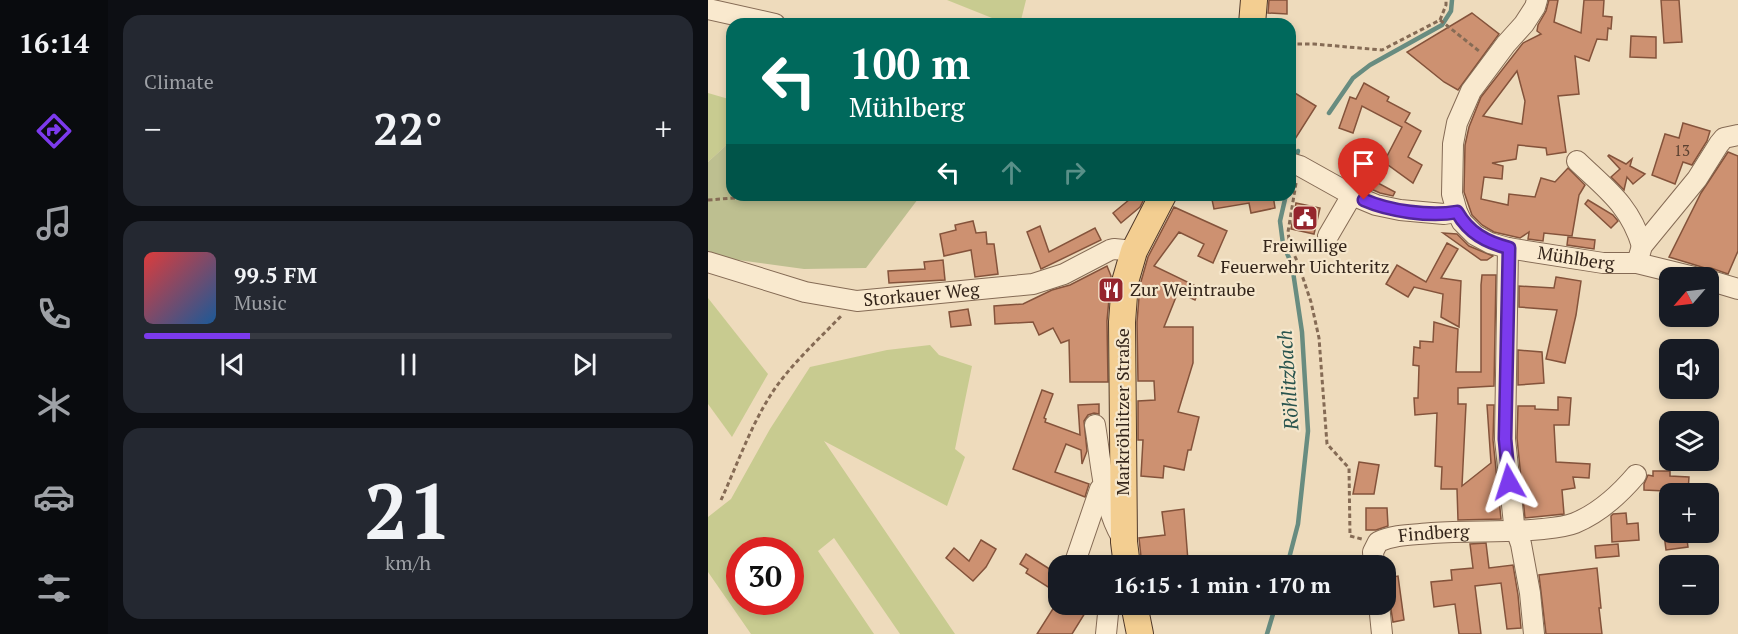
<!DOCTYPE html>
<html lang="en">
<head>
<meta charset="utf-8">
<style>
	:root { --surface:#171b24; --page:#242831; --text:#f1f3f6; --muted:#9ea1a6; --line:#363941; --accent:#7c3aed }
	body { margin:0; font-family:"PT Serif",serif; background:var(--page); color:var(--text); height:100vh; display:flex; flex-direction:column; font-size:22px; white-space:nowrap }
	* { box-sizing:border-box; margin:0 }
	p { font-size:20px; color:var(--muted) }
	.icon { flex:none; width:33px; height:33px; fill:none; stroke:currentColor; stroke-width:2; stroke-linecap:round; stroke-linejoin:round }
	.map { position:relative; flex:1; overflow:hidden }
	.side { display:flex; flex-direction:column; gap:15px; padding:15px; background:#0d0f14; width:600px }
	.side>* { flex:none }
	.top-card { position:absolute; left:18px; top:18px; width:570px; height:183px; border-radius:18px; box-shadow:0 3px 9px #0003; background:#00695c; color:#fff; overflow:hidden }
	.needle { width:39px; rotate:242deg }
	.fabs { position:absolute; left:951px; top:267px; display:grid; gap:12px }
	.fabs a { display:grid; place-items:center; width:60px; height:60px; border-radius:12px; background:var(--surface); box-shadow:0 3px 9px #0003; font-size:30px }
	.speed { position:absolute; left:18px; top:537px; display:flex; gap:12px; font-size:30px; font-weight:700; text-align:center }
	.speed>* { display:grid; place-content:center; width:78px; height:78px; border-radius:50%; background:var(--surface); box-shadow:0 3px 9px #0003; line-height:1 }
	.speed .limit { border:9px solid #d22; background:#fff; color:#111 }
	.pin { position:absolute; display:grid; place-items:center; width:51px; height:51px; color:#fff; margin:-62px -26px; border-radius:50% 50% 50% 0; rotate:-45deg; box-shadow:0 0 6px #0007 }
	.pin .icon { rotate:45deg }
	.me { position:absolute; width:66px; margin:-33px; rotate:354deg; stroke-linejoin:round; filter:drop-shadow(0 0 4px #0008) }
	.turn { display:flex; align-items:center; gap:21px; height:126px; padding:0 24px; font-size:27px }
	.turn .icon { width:78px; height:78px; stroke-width:2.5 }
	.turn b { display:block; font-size:42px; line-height:51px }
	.lanes { display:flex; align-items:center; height:57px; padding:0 24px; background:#0003; justify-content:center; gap:30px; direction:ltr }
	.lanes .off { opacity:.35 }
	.big { font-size:45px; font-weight:700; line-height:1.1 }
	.side .card { flex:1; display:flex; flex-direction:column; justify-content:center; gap:9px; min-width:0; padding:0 21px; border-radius:18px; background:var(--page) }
	.side .dial { align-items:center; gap:0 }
	.dial b { font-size:78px; line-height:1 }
	.song { display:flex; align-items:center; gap:18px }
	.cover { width:72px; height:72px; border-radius:9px; background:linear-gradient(135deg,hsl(0 70% 55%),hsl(210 70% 35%)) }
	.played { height:6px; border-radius:3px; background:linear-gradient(90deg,var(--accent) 20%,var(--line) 20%) }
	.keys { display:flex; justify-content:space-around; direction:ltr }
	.heat { display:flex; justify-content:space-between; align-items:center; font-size:33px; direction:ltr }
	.trip { position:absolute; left:340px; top:555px; width:348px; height:60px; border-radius:18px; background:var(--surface); box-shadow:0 3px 9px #0003; font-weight:700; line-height:60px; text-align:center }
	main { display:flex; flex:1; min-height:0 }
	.tabs { display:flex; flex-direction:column; width:108px; justify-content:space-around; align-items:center; background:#090b0e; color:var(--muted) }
	.tabs .icon { width:42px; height:42px }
	.tabs .on { color:var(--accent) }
	.tabs b { font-size:27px; color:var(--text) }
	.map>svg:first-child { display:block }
	.green { fill:#c8cb90; fill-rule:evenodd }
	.cemetery { fill:#bdbf90 }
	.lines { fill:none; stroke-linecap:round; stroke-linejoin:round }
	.stream { stroke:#688c80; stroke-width:4.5 }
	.building { fill:#cd9171; stroke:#84533b; stroke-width:1.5; fill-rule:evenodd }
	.minor-casing { stroke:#856b55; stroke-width:22 }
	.major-casing { stroke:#523a2a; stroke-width:28 }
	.path { stroke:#856b55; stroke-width:3; stroke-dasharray:4.5 3; stroke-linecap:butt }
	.minor { stroke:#f9e9ce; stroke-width:20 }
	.major { stroke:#f3ce91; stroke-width:26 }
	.route-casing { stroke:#51269a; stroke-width:15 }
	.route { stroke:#7c3aed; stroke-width:10 }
	.labels { text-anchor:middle; stroke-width:4.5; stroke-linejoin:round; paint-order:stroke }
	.number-label { font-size:15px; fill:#5a4030 }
	.poi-label { font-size:18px; fill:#34251a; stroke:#f5e6cb }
	.street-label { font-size:18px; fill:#34251a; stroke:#f5e6cb }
	.water-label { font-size:20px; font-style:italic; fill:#29544e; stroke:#f5e6cb }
</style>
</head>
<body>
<main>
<nav class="tabs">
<b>16:14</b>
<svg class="icon on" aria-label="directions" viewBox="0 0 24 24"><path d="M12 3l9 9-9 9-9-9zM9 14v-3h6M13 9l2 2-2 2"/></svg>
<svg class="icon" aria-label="music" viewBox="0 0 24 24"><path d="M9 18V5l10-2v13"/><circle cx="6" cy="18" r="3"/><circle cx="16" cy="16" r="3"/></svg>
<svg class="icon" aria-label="phone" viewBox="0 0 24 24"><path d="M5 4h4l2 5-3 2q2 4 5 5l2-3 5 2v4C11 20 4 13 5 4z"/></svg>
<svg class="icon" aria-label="climate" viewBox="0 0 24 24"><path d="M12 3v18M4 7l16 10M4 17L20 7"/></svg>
<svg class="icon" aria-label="car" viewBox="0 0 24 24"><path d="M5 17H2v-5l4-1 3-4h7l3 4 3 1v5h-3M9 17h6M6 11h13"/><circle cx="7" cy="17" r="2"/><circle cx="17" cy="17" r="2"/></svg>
<svg class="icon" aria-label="filters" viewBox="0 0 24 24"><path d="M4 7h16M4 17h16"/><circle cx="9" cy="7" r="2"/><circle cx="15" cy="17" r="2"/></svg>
</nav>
<section class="side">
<div class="card"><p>Climate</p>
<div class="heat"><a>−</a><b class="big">22°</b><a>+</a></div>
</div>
<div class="card">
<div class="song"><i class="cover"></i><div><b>99.5 FM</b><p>Music</p></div></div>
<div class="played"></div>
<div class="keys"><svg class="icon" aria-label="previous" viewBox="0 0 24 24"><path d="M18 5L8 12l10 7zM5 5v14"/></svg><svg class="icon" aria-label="pause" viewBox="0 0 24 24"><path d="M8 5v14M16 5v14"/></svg><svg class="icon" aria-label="next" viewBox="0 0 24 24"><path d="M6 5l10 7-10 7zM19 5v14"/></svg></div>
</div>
<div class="card dial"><b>21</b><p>km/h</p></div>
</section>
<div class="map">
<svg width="1030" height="634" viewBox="0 0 1030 634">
	<rect width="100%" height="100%" fill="#eedbbc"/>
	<g class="green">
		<polygon points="239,0 318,0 312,24 299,24"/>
		<polygon points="0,93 24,100 24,140 0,162"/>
		<polygon points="0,298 60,374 24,437 0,404"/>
		<path d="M222 345 231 355 264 366 247 449 257 457 239 506 116 441 247 634H192L126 538 110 551 166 634H43L0 572V517L23 499 62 429 102 367 179 350ZM32 550H82V602H32Z"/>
	</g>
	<polygon class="cemetery" points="24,140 24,195 213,195 158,268 96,269 0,256 0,162"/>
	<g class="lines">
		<g class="stream">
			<polyline points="621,113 645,78 662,65 734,25 743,11 744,0"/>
			<polyline points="587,160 590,151"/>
			<polyline points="578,195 572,221 575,244 584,265 594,332 600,431 590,524 579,566"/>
			<polyline points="559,634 568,604"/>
		</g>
	</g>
	<g class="building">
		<polygon points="561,0 579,0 579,14 560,13"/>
		<path d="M841 0H850L846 22 873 33 876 0H896L895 16 904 17 903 29 900 28 899 40 889 39 881 61 867 56 871 94 850 96 858 152 839 155 838 148 810 145 808 159 784 163 795 166 794 179 776 177 773 199 800 205 801 194 827 197 833 178 847 182 860 168 877 185 871 195 864 236 836 233 835 241 820 239 821 232 812 238 786 232 774 225 764 215 756 192 757 145 761 127 773 97 815 43 833 34 829 31 830 25 838 11ZM809 71 817 101 814 124 775 116Z"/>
		<polygon points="953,0 971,0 974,42 956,43"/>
		<polygon points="764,13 791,34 750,90 736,82 699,52"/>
		<polygon points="923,36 948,37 948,58 922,57"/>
		<polygon points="656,83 681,97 679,101 702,113 697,122 713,131 700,157 714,165 705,183 676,162 694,127 654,106 645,133 631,128 642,97 648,99"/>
		<polygon points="582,90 608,106 582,147"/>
		<polygon points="975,123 1002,131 999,141 984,165 975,162 967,184 944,175 957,134 971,138"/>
		<polygon points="1020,152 1030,156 1030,251 1020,274 1003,268 997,268 961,257 993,193"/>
		<polygon points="901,155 918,164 924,159 922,166 937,174 925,184 919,177 916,190 903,177 912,169 900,156"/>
		<polygon points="642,168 687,192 685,196 672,193 636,177"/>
		<polygon points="427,195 438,195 432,207 413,223 405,213"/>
		<polygon points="503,195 565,195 567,208 543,213 541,203 506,209"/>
		<polygon points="880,200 905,215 910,221 903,228 877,204"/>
		<polygon points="588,203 612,208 606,234 583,229"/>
		<polygon points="466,207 519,231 505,263 490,256 496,244 471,232 446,266 492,288 487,300 470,292 456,327 485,327 485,363 470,412 491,417 483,450 480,450 476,470 456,466 455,478 433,476 435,440 430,440 430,401 447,400 446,381 430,381 429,322 432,285 440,257"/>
		<polygon points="265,221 268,233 278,232 279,244 286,244 290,274 267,277 263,250 236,256 232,234 248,230 247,225"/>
		<polygon points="332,226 341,252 387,228 393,240 333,269 319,232"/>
		<polygon points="735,233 749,234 761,246 785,256 779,260 773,260"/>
		<polygon points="860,237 887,240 886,249 859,245"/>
		<polygon points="739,243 750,249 733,278 753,281 751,327 733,317 735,294 706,287 700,297 678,284 689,265 718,282"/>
		<polygon points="235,260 237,280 181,283 180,271 217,269 216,262"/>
		<polygon points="399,266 403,276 399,321 400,382 362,382 361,340 353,343 345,328 331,335 325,322 287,324 286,306 315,304 344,290 362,285"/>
		<polygon points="774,275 788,275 786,386 750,388 750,404 758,404 754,486 783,463 779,405 786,405 785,440 793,519 750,520 749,489 733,489 734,467 727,466 729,413 707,415 706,398 710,398 711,366 705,365 706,347 712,348 712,341 725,342 726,322 750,329 748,372 773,372 773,285"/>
		<polygon points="848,277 873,281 868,315 857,363 838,359 849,310 811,307 811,286 846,288"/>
		<polygon points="260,309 263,325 243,327 241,312"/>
		<polygon points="810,350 834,352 836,383 810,385"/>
		<polygon points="334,390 345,394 336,418 338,419 337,422 372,435 370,405 391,404 391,414 386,413 380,415 376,421 379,451 374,464 373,450 358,444 347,472 381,484 377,497 305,469"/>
		<polygon points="850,397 863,398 861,425 846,425 848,462 882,464 881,478 865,477 867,488 854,490 856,514 817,518 809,438 810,406 827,406 827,409 850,410"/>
		<polygon points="651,462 671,465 666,494 645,494"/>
		<polygon points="945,471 962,471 962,476 981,477 980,492 936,490 936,484 940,475 945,476"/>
		<polygon points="658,508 679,508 680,526 668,530 658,530"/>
		<polygon points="476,509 480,561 450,564 450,566 434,566 431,538 457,535 454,512"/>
		<polygon points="918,513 919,524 930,523 931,540 904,542 903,516 905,514"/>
		<polygon points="964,532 978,532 980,547 958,550 956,534"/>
		<polygon points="273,540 288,549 278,567 265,581 238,558 246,548 261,561"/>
		<polygon points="778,543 781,568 805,565 810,595 813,628 799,629 793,583 767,586 773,634 751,634 747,604 726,607 723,582 744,580 743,570 765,568 762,544"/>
		<polygon points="910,544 911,556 888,558 887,546"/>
		<polygon points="318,554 351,575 351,594 318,573 320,569 312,564"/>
		<polygon points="889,568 893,608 891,608 894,634 838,634 831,575"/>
		<polygon points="690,576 696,620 685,622 678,578"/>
		<polygon points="348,604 363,604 377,613 364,634 329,634"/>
	</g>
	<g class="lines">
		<g class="minor-casing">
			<g id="minor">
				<path id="s1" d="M829 0 827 7 816 24 798 44 763 91 749 123 745 144 744 194 749 212 754 222 767 235 782 243 800 248 895 263H929L990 278"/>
				<polyline points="0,9 67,24"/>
				<path d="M869 161C898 189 922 205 934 246"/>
				<polyline points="582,163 592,166 644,195 668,205 692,210 736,214 749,212"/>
				<polyline points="620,236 644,195"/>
				<polyline points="800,248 797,439 806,524 813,544 822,593 826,634"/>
				<path id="s2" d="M0 262 97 292 149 301 325 284 356 274 402 250 406 249 426 251"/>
				<polyline points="929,263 934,246 989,179 1011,144 1016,138 1030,135"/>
				<polyline points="1000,280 1030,289"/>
				<path d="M387 425C393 460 395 506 413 536"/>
				<polyline points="366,565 392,489 397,485"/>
				<path id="s3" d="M666 566 665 552 670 542C687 534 706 535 724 533 761 530 798 533 835 529 845 528 857 527 867 523 891 513 911 495 928 475"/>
				<polyline points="671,604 674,634"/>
				<polyline points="398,634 401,604"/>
			</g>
		</g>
		<g class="major-casing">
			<g id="major">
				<polyline points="544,24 546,0"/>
				<polyline points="419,566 416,542 414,322 417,282 426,251 455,195"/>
				<polyline points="426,604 432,634"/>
			</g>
		</g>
		<g class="path">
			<polyline points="732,20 771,51"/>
			<polyline points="582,44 606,44 674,50 732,20 738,5 738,0"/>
			<polyline points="588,183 580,232 582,246 590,263 603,302 611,338 619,444 641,468 642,536 654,539"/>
			<polyline points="0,200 66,195"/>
			<path d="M13 500C31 461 47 413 74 379 92 356 114 336 134 315"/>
		</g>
		<use href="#minor" class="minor"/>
		<use href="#major" class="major"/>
	</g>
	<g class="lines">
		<g class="route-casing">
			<path id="route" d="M656 200C681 211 722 217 749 212 761 233 778 242 801 248L797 439 801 482"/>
		</g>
		<use href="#route" class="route"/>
	</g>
	<defs>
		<g id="civic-square" transform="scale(1.35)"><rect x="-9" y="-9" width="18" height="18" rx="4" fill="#95252d" stroke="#f5e6cb"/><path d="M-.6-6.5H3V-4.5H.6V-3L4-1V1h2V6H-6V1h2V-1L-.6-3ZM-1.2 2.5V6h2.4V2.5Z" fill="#fff"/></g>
		<g id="restaurant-square" transform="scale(1.35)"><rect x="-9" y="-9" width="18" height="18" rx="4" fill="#95252d" stroke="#f5e6cb"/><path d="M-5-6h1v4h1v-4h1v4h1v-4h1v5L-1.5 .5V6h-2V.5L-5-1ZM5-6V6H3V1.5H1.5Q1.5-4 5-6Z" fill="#fff"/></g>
	</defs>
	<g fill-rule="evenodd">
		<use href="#civic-square" x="597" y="218"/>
		<use href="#restaurant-square" x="403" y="290"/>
	</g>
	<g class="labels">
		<g class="number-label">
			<text x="974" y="156">13</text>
		</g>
		<g class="poi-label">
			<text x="597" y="252">Freiwillige<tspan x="597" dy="21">Feuerwehr Uichteritz</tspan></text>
			<text x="422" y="296" text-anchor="start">Zur Weintraube</text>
		</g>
		<g class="street-label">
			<text dy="6" stroke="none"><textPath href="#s1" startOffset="372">Mühlberg</textPath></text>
			<text dy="6" stroke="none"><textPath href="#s2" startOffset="219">Storkauer Weg</textPath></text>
			<text transform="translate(415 412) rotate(-90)" y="6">Markröhlitzer Straße</text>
			<text dy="6" stroke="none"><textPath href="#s3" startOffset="82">Findberg</textPath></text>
		</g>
		<g class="water-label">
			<text transform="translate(580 380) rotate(-94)" y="7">Röhlitzbach</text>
		</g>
	</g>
</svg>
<div class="fabs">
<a><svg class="needle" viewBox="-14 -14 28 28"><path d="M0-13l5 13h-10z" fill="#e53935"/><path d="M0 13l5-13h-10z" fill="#9ea1a6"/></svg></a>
<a><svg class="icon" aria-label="sound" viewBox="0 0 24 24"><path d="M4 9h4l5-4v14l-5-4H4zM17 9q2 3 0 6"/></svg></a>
<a><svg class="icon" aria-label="layers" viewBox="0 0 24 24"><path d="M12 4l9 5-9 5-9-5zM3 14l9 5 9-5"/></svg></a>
<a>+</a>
<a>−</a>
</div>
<div class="speed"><div class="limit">30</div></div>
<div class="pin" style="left:656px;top:200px;background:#d93025"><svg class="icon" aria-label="arrive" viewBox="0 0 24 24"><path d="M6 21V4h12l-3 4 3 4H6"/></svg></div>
<svg class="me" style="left:801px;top:482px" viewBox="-20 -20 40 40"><path d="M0-17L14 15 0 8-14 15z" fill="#7c3aed" stroke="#fff" stroke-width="4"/></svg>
<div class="trip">16:15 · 1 min · 170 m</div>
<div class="top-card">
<div class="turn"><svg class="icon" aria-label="left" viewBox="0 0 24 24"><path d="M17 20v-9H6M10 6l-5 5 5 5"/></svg><div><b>100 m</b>Mühlberg</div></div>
<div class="lanes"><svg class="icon" aria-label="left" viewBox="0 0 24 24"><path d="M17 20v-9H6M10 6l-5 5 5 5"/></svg><svg class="icon off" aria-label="ahead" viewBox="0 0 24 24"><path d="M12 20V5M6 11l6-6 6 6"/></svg><svg class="icon off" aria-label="right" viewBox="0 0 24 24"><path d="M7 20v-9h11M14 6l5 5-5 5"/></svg></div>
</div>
</div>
</main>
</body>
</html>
